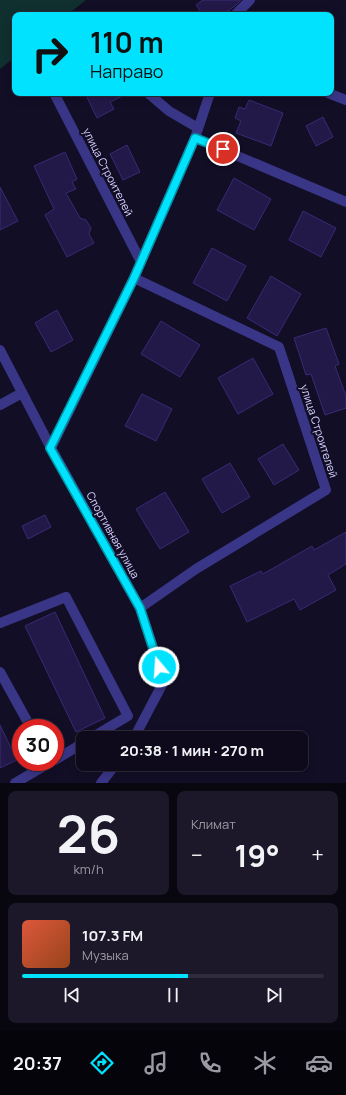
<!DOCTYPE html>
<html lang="ru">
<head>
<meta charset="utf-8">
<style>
	:root { --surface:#0e0a1c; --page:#1c1829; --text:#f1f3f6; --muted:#9b9aa3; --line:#2e2b3b; --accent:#00e2fd }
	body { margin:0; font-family:Manrope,sans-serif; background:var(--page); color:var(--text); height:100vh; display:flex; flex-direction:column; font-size:15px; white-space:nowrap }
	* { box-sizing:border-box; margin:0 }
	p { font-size:13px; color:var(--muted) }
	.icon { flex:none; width:22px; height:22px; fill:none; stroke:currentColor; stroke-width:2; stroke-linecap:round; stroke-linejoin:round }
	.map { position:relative; height:783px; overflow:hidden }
	.side { display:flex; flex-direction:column; gap:8px; padding:8px; background:#08060f; flex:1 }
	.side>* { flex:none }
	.banner { position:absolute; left:12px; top:12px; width:322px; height:84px; border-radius:8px; box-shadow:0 2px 10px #0003,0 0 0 1px var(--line); background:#00e2fd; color:#111; overflow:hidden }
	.speed { position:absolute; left:12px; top:719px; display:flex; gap:8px; font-size:20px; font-weight:700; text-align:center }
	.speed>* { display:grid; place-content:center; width:52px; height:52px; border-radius:50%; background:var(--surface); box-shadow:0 2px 10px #0003,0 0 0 1px var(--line); line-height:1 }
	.speed .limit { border:6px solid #d22; background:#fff; color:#111 }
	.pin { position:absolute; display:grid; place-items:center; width:34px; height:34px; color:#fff; margin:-17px; border:2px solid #fff; border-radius:50%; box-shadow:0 1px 4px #0007 }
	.me { position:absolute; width:44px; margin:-22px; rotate:342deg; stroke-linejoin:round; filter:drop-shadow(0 0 3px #0008) }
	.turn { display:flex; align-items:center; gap:14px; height:84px; padding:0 12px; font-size:18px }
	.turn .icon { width:52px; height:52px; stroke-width:2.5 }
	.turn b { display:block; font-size:28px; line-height:34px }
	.big { font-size:30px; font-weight:700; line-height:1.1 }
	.side .tile { flex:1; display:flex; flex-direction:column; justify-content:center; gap:6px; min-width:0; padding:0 14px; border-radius:8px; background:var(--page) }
	.side .dial { align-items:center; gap:0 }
	.dial b { font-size:52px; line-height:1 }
	.song { display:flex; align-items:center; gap:12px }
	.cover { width:48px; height:48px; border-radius:6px; background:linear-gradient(135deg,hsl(10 70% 55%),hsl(20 70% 35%)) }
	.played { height:4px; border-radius:2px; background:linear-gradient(90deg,var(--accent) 55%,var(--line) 55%) }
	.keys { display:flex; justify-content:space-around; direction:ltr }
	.heat { display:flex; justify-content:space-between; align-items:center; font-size:22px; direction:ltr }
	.side .tiles { flex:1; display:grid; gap:8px; grid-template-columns:1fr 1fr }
	.tile:last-child { grid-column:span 2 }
	.trip { position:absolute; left:76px; top:731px; width:232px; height:40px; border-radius:8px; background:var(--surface); box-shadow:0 2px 10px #0003,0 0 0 1px var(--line); font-weight:700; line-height:40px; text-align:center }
	.menu { display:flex; height:64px; justify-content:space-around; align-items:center; background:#06040b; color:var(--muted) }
	.menu .icon { width:28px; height:28px }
	.menu .selected { color:var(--accent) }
	.menu b { font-size:18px; color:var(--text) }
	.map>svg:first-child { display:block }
	.green { fill:#10302f }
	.building { fill:#231948; stroke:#392a75 }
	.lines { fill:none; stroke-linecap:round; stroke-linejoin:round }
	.minor { stroke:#3a3687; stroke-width:10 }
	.route-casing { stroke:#0093a4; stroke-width:10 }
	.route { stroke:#00e2fd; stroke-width:7 }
	.labels { text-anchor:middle; stroke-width:4; stroke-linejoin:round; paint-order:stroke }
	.street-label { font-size:11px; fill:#d8d2ff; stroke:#120e26 }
</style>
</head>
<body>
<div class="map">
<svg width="346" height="783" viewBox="0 0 346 783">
	<rect width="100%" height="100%" fill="#120e26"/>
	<polygon class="green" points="0,0 86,0 67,15 15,15 15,57 0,69"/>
	<g class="building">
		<polygon points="203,0 241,0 235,6 222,15 203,15 196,5"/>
		<polygon points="85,93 129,93 110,102 114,109 97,118"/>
		<polygon points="249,100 283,113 271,146 236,133 241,121 235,118 239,107 245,109"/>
		<polygon points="323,117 333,137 316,146 306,126"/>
		<polygon points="127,145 140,172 123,180 110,154"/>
		<polygon points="65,152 77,179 72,182 76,189 66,193 80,218 86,220 91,228 89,234 94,243 67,257 45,215 54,209 34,166"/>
		<polygon points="234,178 271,199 254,230 217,210"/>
		<polygon points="0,187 18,221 0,230"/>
		<polygon points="303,211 336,228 321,257 289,240"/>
		<polygon points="212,248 246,266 227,301 193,283"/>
		<polygon points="271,276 301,294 277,336 247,318"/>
		<polygon points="57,310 73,340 51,352 35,323"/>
		<polygon points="161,321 200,345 180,377 141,354"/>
		<polygon points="326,328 339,364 335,366 346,396 346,408 325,415 311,374 306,375 294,338"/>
		<polygon points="253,358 273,394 238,414 218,378"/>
		<polygon points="142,394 172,409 156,441 125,426"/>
		<polygon points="283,444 299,470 274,485 258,459"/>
		<polygon points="230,463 250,497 222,513 202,479"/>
		<polygon points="165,492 189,532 160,549 136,509"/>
		<polygon points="45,515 51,527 28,539 22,526"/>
		<polygon points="346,532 346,564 328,575 336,590 300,610 294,599 247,622 230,586 261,571 263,574 312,546 314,550"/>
		<polygon points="55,612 105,718 76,732 25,626"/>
		<polygon points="0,725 17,760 0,768"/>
	</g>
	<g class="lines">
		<g class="minor">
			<polyline points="235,15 250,0"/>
			<polyline points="54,93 141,262"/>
			<polyline points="148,93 169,111 198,128"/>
			<polyline points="328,93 346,100"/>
			<polyline points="195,138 346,202"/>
			<polyline points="134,278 279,347 326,490 196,569 140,608"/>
			<polyline points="0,350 51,448 140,608 164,681 134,738"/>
			<polyline points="0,405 22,393"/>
			<polyline points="51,448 134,278 195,138 210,93"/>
			<polyline points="0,623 66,597 128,716 91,738"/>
			<polyline points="0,672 31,728"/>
			<polyline points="55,760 83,743"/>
			<polyline points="15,783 51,762"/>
			<polyline points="101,783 116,764"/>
		</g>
	</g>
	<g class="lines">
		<g class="route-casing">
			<polyline id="route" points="159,667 140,608 50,448 134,278 195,138 223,149"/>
		</g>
		<use href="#route" class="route"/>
	</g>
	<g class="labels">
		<g class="street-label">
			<text transform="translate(108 172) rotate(63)" y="4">улица Строителей</text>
			<text transform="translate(319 431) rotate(72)" y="4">улица Строителей</text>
			<text transform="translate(113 535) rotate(61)" y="4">Спортивная улица</text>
		</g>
	</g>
</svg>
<div class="speed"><div class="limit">30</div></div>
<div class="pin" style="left:223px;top:149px;background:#d93025"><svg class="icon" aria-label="arrive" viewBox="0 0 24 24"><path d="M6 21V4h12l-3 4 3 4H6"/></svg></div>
<svg class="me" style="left:159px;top:667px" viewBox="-20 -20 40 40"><circle r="17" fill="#00e2fd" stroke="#fff" stroke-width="3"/><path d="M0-11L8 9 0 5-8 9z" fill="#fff"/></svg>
<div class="trip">20:38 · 1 мин · 270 m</div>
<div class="banner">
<div class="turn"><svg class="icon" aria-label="right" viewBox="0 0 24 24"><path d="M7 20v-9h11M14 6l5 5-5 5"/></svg><div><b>110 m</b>Направо</div></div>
</div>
</div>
<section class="side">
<div class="tiles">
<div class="tile dial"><b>26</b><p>km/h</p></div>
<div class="tile"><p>Климат</p>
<div class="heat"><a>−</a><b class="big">19°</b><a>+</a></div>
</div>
<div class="tile">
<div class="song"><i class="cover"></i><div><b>107.3 FM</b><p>Музыка</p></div></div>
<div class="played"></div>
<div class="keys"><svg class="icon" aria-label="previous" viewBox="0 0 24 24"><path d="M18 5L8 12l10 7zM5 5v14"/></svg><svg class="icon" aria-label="pause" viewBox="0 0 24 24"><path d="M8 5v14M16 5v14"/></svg><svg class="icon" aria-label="next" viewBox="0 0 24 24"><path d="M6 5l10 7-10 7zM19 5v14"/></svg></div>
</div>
</div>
</section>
<nav class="menu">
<b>20:37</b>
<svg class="icon selected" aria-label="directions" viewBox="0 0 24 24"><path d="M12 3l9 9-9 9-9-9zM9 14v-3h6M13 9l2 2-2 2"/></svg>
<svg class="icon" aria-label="music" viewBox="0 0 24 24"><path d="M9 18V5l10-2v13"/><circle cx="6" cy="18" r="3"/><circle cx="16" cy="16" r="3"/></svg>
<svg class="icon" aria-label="phone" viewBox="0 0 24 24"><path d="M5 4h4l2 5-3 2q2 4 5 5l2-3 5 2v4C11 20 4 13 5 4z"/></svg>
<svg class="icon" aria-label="climate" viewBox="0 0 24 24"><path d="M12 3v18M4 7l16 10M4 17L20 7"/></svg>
<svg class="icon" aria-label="car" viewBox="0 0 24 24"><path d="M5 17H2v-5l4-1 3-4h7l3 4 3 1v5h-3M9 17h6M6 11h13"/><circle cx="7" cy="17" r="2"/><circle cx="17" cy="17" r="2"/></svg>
</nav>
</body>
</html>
